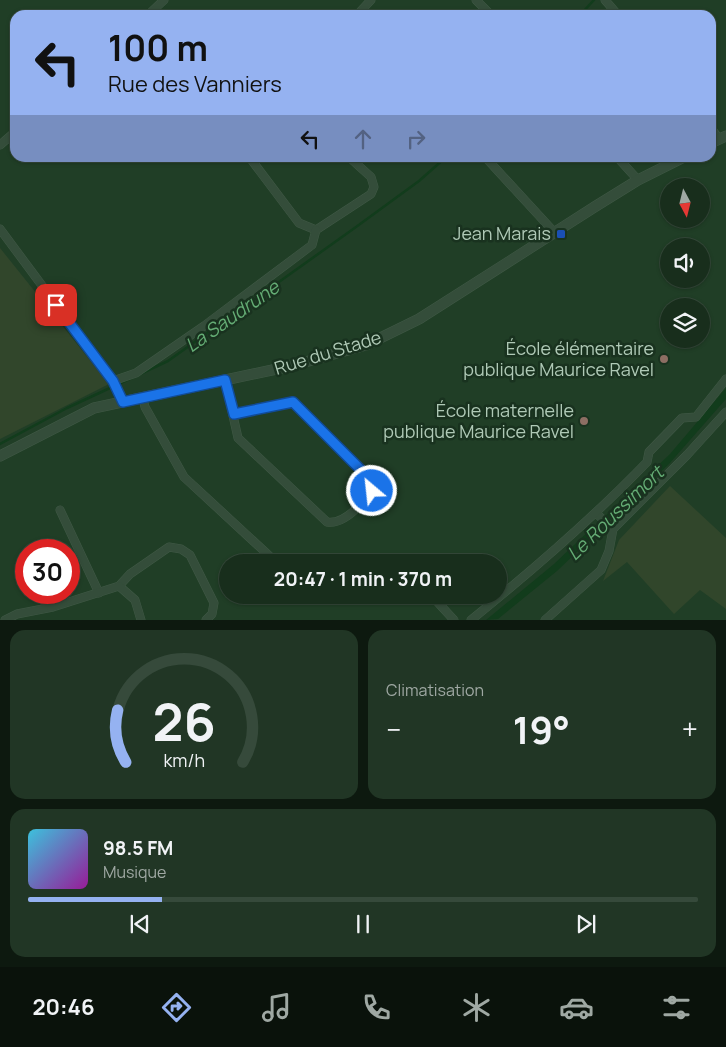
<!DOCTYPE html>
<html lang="fr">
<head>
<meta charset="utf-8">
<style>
	:root { --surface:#182e1c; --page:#213625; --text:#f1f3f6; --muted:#9fa8a3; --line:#364a3b; --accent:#95b2f1 }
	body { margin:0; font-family:Manrope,sans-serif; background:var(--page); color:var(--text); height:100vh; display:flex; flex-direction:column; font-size:19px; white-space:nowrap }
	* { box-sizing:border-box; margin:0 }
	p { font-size:16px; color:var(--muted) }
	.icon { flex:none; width:28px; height:28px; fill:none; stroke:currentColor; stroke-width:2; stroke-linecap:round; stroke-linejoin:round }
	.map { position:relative; height:620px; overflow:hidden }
	.side { display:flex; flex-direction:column; gap:10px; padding:10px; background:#0d190f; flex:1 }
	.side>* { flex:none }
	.guide { position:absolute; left:10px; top:10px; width:706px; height:152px; border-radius:15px; box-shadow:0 1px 4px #0004,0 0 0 1px var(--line); background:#95b2f1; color:#111; overflow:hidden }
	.needle { width:32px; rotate:173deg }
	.tools { position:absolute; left:660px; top:178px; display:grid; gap:10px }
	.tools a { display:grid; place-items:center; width:50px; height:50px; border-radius:50%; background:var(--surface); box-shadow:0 1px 4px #0004,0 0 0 1px var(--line); font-size:25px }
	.speed { position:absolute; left:15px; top:539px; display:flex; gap:10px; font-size:25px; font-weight:700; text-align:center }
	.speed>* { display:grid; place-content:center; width:65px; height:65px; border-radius:50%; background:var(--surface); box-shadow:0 1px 4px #0004,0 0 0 1px var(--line); line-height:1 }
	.speed .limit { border:8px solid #d22; background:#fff; color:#111 }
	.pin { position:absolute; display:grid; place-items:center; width:42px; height:42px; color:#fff; margin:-21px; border-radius:10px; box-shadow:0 2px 8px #0006 }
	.me { position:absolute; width:55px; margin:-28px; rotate:332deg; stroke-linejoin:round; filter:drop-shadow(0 0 4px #0008) }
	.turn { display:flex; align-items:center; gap:18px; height:105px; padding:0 15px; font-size:22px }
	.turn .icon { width:65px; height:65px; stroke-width:2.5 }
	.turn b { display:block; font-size:35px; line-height:42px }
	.lanes { display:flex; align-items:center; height:48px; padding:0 15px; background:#0003; justify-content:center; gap:25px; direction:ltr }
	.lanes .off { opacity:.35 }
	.big { font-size:38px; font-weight:700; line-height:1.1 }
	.side .card { flex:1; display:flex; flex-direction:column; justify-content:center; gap:8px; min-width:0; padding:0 18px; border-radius:15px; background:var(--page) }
	.side .dial { align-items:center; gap:0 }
	.dial svg { height:130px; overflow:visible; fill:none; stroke:var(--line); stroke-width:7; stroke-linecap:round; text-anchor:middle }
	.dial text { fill:var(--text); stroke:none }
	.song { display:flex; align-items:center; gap:15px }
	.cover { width:60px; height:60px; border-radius:8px; background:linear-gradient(135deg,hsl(190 70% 55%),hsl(300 70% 35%)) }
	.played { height:5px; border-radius:2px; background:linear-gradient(90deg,var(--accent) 20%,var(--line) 20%) }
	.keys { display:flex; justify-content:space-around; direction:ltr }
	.heat { display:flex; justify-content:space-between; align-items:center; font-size:28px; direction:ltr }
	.side .tiles { flex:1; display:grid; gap:10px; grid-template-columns:1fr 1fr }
	.card:last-child { grid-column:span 2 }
	.trip { position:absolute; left:219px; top:554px; width:288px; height:50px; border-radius:25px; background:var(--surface); box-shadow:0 1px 4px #0004,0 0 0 1px var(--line); font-weight:700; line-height:50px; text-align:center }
	.menu { display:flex; height:80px; justify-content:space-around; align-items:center; background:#0a120b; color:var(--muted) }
	.menu .icon { width:35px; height:35px }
	.menu .current { color:var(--accent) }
	.menu b { font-size:22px; color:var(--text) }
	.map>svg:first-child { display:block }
	.green { fill:#31462b }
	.water { fill:#123c1c }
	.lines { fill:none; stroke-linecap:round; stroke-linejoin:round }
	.stream { stroke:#123c1c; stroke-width:2.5 }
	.minor-casing { stroke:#405946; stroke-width:9 }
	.tertiary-casing { stroke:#405946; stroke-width:11 }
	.minor { stroke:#344d3a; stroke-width:8 }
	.tertiary { stroke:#344d3a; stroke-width:10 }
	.route-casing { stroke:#114b97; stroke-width:12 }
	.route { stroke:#1a73e8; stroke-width:9 }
	.transit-dot { fill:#1a4fb4; stroke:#19321f; stroke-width:2 }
	.education-dot { fill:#8d6e63; stroke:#19321f; stroke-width:2 }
	.labels { text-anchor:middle; stroke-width:5; stroke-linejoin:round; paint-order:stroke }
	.poi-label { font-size:18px; fill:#afc9b6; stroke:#19321f; text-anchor:end }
	.street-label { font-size:18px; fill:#afc9b6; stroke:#19321f }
	.water-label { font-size:19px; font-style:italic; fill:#64ac74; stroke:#19321f }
</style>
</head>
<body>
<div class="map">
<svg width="726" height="620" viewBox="0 0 726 620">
	<rect width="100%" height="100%" fill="#203e26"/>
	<g class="green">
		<polygon points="0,248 109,384 0,439"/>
		<polygon points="670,486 726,538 726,609 700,590 674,614 627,562 603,581 619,540"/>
	</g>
	<polygon class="water" points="726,388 726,399 669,464 557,571 498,619 486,620 554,564 595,525 598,527 602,523 600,521 670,454"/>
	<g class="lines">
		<g class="stream">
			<polyline points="580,15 594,0"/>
			<polyline points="0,444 67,408 168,361 356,227 419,181 445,158"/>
		</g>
		<g class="minor-casing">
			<g id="minor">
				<polyline points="476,0 491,15"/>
				<polyline points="605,0 618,15"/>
				<polyline points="148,15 164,0"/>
				<polyline points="357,15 371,0"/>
				<polyline points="711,128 719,139"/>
				<polyline points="0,145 15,132"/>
				<polyline points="250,158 299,223 316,230"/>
				<polyline points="486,158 555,233"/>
				<polyline points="618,158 638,180"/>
				<polyline points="0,229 113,381 123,402"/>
				<polyline points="316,230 371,194 374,187 371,177 350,158"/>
				<path d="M225 380 238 438 327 522C344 525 362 504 372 491L371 482 366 475 293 402 234 414"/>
				<polyline points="113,381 136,373 204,326 312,245 316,230"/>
				<polyline points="143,399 145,407 184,477 276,562"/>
				<polyline points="60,510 99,593"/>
				<polyline points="597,514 613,529"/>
				<polyline points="119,586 130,574 169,547 181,549 190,555 214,603 212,614 206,620"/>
				<polyline points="431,595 454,620"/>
				<polyline points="5,620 17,614 53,607 119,586 135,600 141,620"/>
				<path d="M471 620C533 570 592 519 647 462L649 452 682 418 696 417 726 379"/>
				<polyline points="545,620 601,570 609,551 613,529 687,455 726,412"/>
			</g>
		</g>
		<g class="tertiary-casing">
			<g id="tertiary">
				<polyline points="711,143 726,136"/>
				<polyline points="0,456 94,408 291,366 366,345 419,319 596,206 638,180 682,158"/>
			</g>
		</g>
		<use href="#minor" class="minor"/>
		<use href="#tertiary" class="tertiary"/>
	</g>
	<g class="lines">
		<g class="route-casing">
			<polyline id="route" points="56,305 113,381 123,402 225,380 234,414 293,402 366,475 371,482 372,491"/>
		</g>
		<use href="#route" class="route"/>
	</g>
	<rect class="transit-dot" x="556" y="229" width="10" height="10" rx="2.5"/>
	<g class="education-dot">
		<circle cx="664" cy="359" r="5"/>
		<circle cx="584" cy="421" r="5"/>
	</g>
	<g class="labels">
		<g class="poi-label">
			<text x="551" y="240">Jean Marais</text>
			<text x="654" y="355">École élémentaire<tspan x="654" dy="21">publique Maurice Ravel</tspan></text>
			<text x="574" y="417">École maternelle<tspan x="574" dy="21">publique Maurice Ravel</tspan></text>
		</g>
		<g class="street-label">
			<text transform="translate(328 353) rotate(-17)" y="6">Rue du Stade</text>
		</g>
		<g class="water-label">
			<text transform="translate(232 316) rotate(-35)" y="7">La Saudrune</text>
			<text transform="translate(615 513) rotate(-44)" y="7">Le Roussimort</text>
		</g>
	</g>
</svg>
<div class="tools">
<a><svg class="needle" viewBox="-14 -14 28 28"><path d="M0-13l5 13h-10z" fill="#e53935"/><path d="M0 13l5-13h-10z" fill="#9fa8a3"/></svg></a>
<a><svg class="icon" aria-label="sound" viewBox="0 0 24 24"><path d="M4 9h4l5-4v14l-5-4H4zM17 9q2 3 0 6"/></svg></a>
<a><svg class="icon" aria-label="layers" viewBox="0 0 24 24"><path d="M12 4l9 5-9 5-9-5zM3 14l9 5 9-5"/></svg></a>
</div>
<div class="speed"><div class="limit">30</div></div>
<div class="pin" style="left:56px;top:305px;background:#d93025"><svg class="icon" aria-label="arrive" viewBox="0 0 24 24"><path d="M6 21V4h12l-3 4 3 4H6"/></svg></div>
<svg class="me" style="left:372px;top:491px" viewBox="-20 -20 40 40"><circle r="17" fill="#1a73e8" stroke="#fff" stroke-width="3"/><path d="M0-11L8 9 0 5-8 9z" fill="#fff"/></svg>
<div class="trip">20:47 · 1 min · 370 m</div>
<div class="guide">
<div class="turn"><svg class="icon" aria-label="left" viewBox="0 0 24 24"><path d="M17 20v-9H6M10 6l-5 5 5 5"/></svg><div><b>100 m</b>Rue des Vanniers</div></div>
<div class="lanes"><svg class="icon" aria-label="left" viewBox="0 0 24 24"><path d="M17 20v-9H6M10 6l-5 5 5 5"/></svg><svg class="icon off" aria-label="ahead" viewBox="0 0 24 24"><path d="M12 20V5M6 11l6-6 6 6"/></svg><svg class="icon off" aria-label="right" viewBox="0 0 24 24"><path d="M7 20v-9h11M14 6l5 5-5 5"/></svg></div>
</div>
</div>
<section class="side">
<div class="tiles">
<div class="card dial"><svg viewBox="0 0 100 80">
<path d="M14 69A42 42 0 1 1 86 69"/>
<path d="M14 69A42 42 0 0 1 9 37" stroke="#95b2f1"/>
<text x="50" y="56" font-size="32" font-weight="700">26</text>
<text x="50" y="72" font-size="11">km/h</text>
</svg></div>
<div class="card"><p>Climatisation</p>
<div class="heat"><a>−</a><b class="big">19°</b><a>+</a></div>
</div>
<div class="card">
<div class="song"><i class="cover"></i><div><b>98.5 FM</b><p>Musique</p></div></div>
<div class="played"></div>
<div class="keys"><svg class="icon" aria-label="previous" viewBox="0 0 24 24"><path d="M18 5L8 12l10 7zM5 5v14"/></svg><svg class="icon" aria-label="pause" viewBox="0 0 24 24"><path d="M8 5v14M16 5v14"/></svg><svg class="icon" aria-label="next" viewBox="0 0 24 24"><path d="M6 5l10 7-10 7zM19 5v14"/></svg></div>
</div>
</div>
</section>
<nav class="menu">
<b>20:46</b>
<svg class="icon current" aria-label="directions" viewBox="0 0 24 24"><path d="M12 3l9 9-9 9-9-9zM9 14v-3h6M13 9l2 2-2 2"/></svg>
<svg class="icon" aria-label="music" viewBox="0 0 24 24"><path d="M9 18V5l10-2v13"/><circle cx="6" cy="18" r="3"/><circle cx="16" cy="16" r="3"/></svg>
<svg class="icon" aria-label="phone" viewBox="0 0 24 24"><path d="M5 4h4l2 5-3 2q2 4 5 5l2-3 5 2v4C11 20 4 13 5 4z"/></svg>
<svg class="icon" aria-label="climate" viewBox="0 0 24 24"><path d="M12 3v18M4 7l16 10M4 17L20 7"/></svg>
<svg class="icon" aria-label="car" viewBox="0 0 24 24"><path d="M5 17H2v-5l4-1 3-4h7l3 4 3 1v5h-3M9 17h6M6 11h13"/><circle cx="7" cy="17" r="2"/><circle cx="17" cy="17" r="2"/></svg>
<svg class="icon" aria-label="filters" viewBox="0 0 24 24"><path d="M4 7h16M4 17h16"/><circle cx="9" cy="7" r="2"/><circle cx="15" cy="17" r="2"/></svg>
</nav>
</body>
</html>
